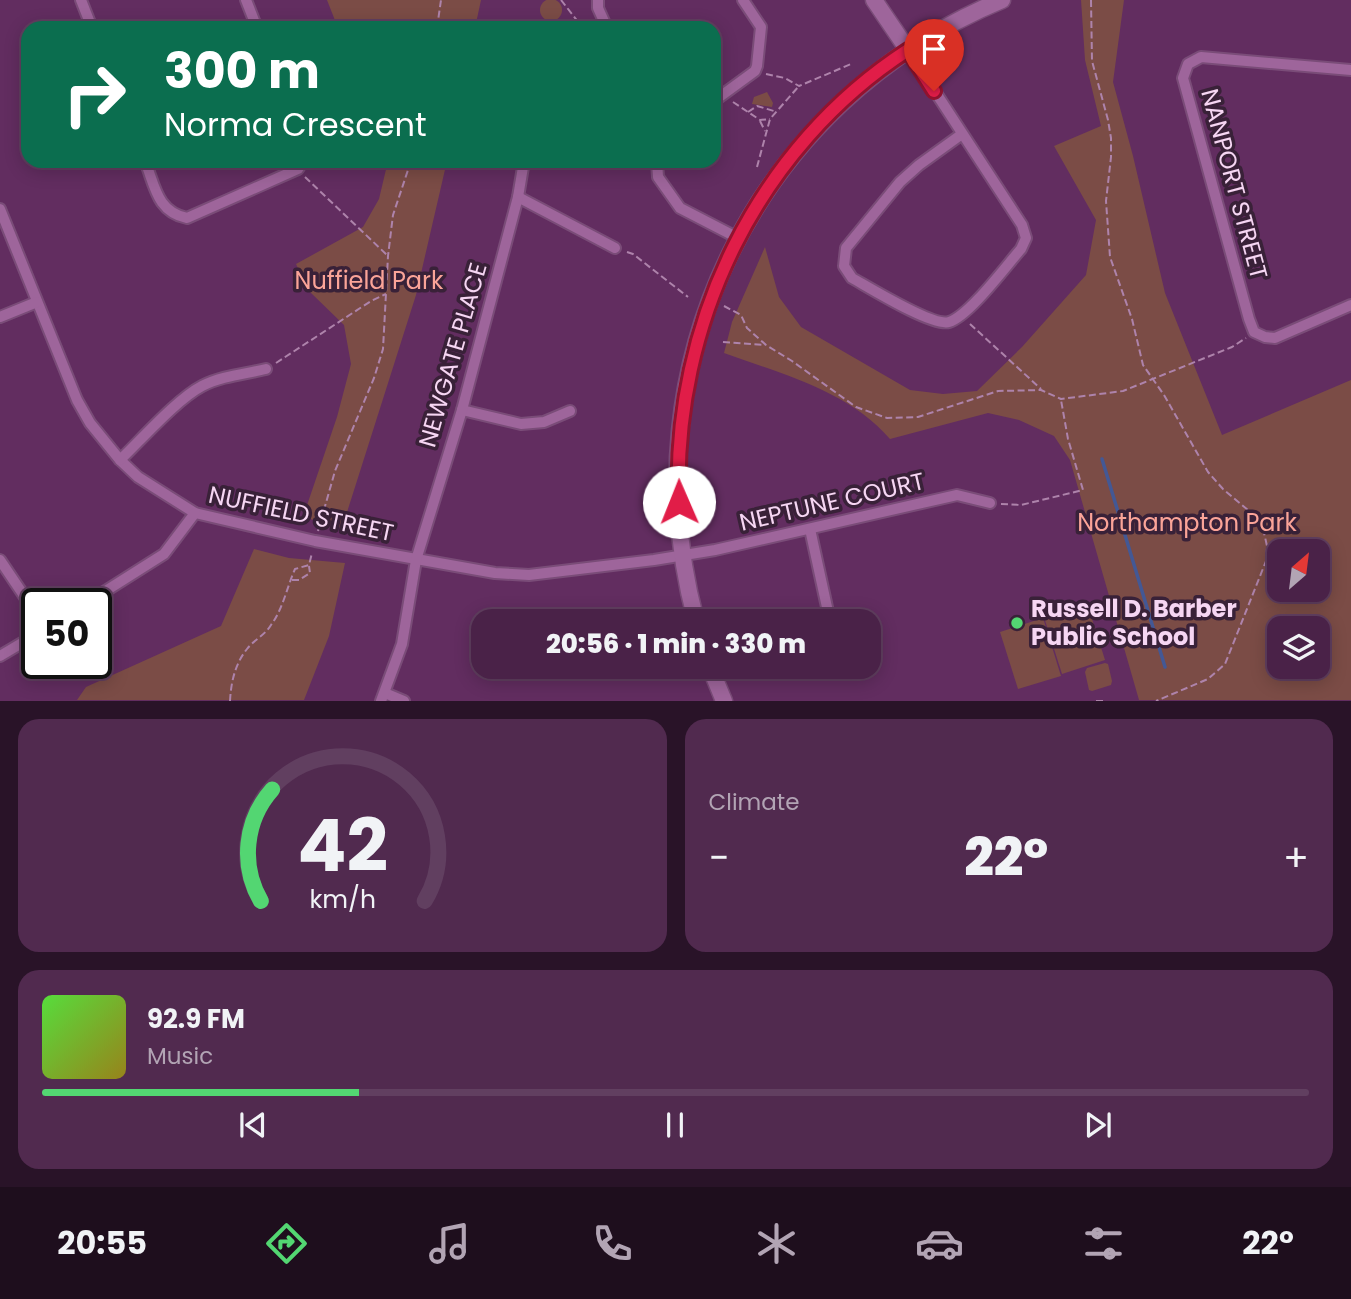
<!DOCTYPE html>
<html lang="en">
<head>
<meta charset="utf-8">
<style>
	:root { --surface:#4a2248; --page:#512a4f; --text:#f1f3f6; --muted:#b2a4b4; --line:#613f60; --accent:#53d672 }
	body { margin:0; font-family:Poppins,sans-serif; background:var(--page); color:var(--text); height:100vh; display:flex; flex-direction:column; font-size:26px; white-space:nowrap }
	* { box-sizing:border-box; margin:0 }
	p { font-size:23px; color:var(--muted) }
	.icon { flex:none; width:38px; height:38px; fill:none; stroke:currentColor; stroke-width:2; stroke-linecap:round; stroke-linejoin:round }
	.map { position:relative; height:701px; overflow:hidden }
	.details { display:flex; flex-direction:column; gap:18px; padding:18px; background:#291328; flex:1 }
	.details>* { flex:none }
	.hud { position:absolute; left:21px; top:21px; width:700px; height:147px; border-radius:21px; box-shadow:0 4px 18px #0003,0 0 0 2px var(--line); background:#0b6e4f; color:#fff; overflow:hidden }
	.needle { width:46px; rotate:28deg }
	.buttons { position:absolute; left:1267px; top:539px; display:grid; gap:14px }
	.buttons a { display:grid; place-items:center; width:63px; height:63px; border-radius:14px; background:var(--surface); box-shadow:0 4px 18px #0003,0 0 0 2px var(--line); font-size:35px }
	.speed { position:absolute; left:21px; top:588px; display:flex; gap:14px; font-size:35px; font-weight:700; text-align:center }
	.speed>* { display:grid; place-content:center; width:91px; height:91px; border-radius:50%; background:var(--surface); box-shadow:0 4px 18px #0003,0 0 0 2px var(--line); line-height:1 }
	.speed .limit { border:4px solid #111; border-radius:10px; background:#fff; color:#111 }
	.pin { position:absolute; display:grid; place-items:center; width:60px; height:60px; color:#fff; margin:-72px -30px; border-radius:50% 50% 50% 0; rotate:-45deg; box-shadow:0 0 7px #0007 }
	.pin .icon { rotate:45deg }
	.me { position:absolute; width:77px; margin:-38px; rotate:359deg; stroke-linejoin:round; filter:drop-shadow(0 0 5px #0008) }
	.turn { display:flex; align-items:center; gap:24px; height:147px; padding:0 28px; font-size:32px }
	.turn .icon { width:91px; height:91px; stroke-width:2.5 }
	.turn b { display:block; font-size:49px; line-height:60px }
	.big { font-size:52px; font-weight:800; line-height:1.1 }
	.details .widget { flex:1; display:flex; flex-direction:column; justify-content:center; gap:10px; min-width:0; padding:0 24px; border-radius:21px; background:var(--page) }
	.details .dial { align-items:center; gap:0 }
	.dial svg { height:182px; overflow:visible; fill:none; stroke:var(--line); stroke-width:7; stroke-linecap:round; text-anchor:middle }
	.dial text { fill:var(--text); stroke:none }
	.song { display:flex; align-items:center; gap:21px }
	.cover { width:84px; height:84px; border-radius:10px; background:linear-gradient(135deg,hsl(110 70% 55%),hsl(50 70% 35%)) }
	.played { height:7px; border-radius:4px; background:linear-gradient(90deg,var(--accent) 25%,var(--line) 25%) }
	.keys { display:flex; justify-content:space-around; direction:ltr }
	.heat { display:flex; justify-content:space-between; align-items:center; font-size:38px; direction:ltr }
	.details .tiles { flex:1; display:grid; gap:18px; grid-template-columns:1fr 1fr }
	.widget:last-child { grid-column:span 2 }
	.trip { position:absolute; left:471px; top:609px; width:410px; height:70px; border-radius:21px; background:var(--surface); box-shadow:0 4px 18px #0003,0 0 0 2px var(--line); font-weight:800; line-height:70px; text-align:center }
	.dock { display:flex; height:112px; justify-content:space-around; align-items:center; background:#1e0e1d; color:var(--muted) }
	.dock .icon { width:49px; height:49px }
	.dock .current { color:var(--accent) }
	.dock b { font-size:32px; color:var(--text) }
	.map>svg:first-child { display:block }
	.green { fill:#7b4c46; fill-rule:evenodd }
	.lines { fill:none; stroke-linecap:round; stroke-linejoin:round }
	.stream { stroke:#435895; stroke-width:3.5 }
	.street-casing { stroke:#7a4c78; stroke-width:14 }
	.secondary-casing { stroke:#7a4c78; stroke-width:19 }
	.path { stroke:#ae83ab; stroke-width:2; stroke-dasharray:7 3.5; stroke-linecap:butt }
	.street { stroke:#9e659b; stroke-width:10 }
	.secondary { stroke:#9e659b; stroke-width:16 }
	.route-casing { stroke:#92132f; stroke-width:18 }
	.route { stroke:#e11d48; stroke-width:12 }
	.poi-dot { fill:#53d672; stroke:#392138; stroke-width:2.5 }
	.labels { text-anchor:middle; stroke-width:7; stroke-linejoin:round; paint-order:stroke }
	.street-label { font-size:24px; fill:#f6d6f3; stroke:#392138 }
	.park-label { font-size:24px; fill:#fba498; stroke:#392138 }
	.poi-label { font-size:24px; font-weight:bold; fill:#f6d6f3; stroke:#392138; text-anchor:start }
</style>
</head>
<body>
<div class="map">
<svg width="1351" height="701" viewBox="0 0 1351 701">
	<rect width="100%" height="100%" fill="#622d60"/>
	<g class="green">
		<circle cx="551" cy="10" r="11"/>
		<polygon points="327,0 481,0 475,28 338,28"/>
		<path d="M1081 0H1124L1113 82 1133 156 1165 293 1222 435 1351 380V700H1139L1070 460 1054 436 1019 420 988 413 890 439C849 391 782 374 724 353L732 322 765 247 779 297 801 327 910 390 943 394 977 391 1022 347 1086 275 1096 220 1054 146 1101 126 1085 60ZM1279 551H1318V590H1279ZM1279 628H1318V667H1279Z"/>
		<polygon points="767,92 773,103 772,107 752,104 754,97"/>
		<polygon points="388,161 447,161 416,295 342,528 303,517 337,417 351,364 344,325 309,291 296,264 363,227 379,199"/>
		<polygon points="254,549 289,558 345,563 329,636 304,700 77,700 86,687 221,626"/>
		<polygon points="1087,603 1105,660 1062,674 1044,617"/>
		<polygon points="1043,618 1061,676 1018,689 1000,632"/>
		<polygon points="1105,663 1108,664 1112,681 1111,685 1092,691 1089,690 1085,672 1087,668"/>
	</g>
	<g class="lines">
		<polyline class="stream" points="1102,459 1165,667"/>
		<g class="street-casing">
			<g id="street">
				<polyline points="81,0 92,28"/>
				<polyline points="246,0 257,28"/>
				<polyline points="598,0 598,8 607,28"/>
				<path d="M908 50 1022 225 1026 238 1021 249C1006 266 969 316 949 322 933 327 870 288 852 278L844 266 846 248 900 182 919 165 962 134"/>
				<polyline points="1351,70 1201,57 1188,64 1183,78 1249,319 1254,332 1265,337 1275,338 1351,305"/>
				<polyline points="714,101 755,71 757,66 761,27 743,0"/>
				<path d="M145 161C155 186 157 212 187 218L298 169 303 161"/>
				<polyline points="657,161 658,177 680,208 738,238"/>
				<polyline points="518,197 615,248"/>
				<polyline points="0,209 77,400 90,423 120,460 138,477 195,513 315,541 495,573 529,575 654,560 715,550 957,495 990,503"/>
				<polyline points="0,317 37,302"/>
				<polyline points="462,410 521,424 544,422 570,411"/>
				<path d="M120 460C141 440 177 399 202 386 221 376 245 374 266 369"/>
				<polyline points="810,529 830,621"/>
				<polyline points="0,560 37,615"/>
				<polyline points="85,604 164,554 195,513"/>
				<polyline points="0,656 37,634"/>
				<polyline points="385,693 404,701"/>
				<polyline points="381,701 402,644 416,560 462,410 518,197 524,161"/>
			</g>
		</g>
		<g class="secondary-casing">
			<g id="secondary">
				<polyline points="874,0 908,50"/>
				<path d="M696 621C627 364 756 102 1002 0"/>
				<polyline points="710,667 724,701"/>
			</g>
		</g>
		<g class="path">
			<polyline points="561,0 583,28"/>
			<polyline points="1091,0 1092,61 1108,120 1111,138 1111,157 1106,201 1110,257 1132,319 1143,365 1164,395 1208,472 1223,489 1254,515 1263,528 1267,546 1266,561 1225,664 1208,679 1156,701"/>
			<polyline points="437,28 441,0"/>
			<polyline points="766,74 785,78 799,86 851,64"/>
			<polyline points="733,102 760,120 770,119"/>
			<polyline points="748,112 757,106 774,111"/>
			<polyline points="760,121 765,131"/>
			<polyline points="757,167 770,119 799,86"/>
			<polyline points="305,177 387,255"/>
			<polyline points="627,252 633,254 688,297"/>
			<polyline points="724,306 741,315 747,328 766,345 792,361 856,407 887,418 918,417 998,391 1041,390 1061,399 1123,391 1232,347 1246,338"/>
			<polyline points="970,324 1041,389"/>
			<polyline points="723,342 765,345"/>
			<polyline points="276,363 371,301 386,294"/>
			<polyline points="1001,504 1021,505 1083,490 1068,439 1061,400"/>
			<polyline points="318,531 335,471 374,378 383,349 388,256 393,215 411,161"/>
			<polyline points="292,580 299,580 310,573 309,566"/>
			<path d="M230 701C231 682 235 664 247 649 254 640 265 635 271 625 283 609 287 587 295 569L309 565 312 553"/>
			<polyline points="1096,701 1104,701"/>
		</g>
		<use href="#street" class="street"/>
		<use href="#secondary" class="secondary"/>
	</g>
	<g class="lines">
		<g class="route-casing">
			<path id="route" d="M679 502C672 324 758 147 908 50L934 91"/>
		</g>
		<use href="#route" class="route"/>
	</g>
	<circle class="poi-dot" cx="1017" cy="623" r="7"/>
	<g class="labels">
		<g class="street-label">
			<text transform="translate(1234 184) rotate(75)" y="8">NANPORT STREET</text>
			<text transform="translate(453 355) rotate(-74)" y="8">NEWGATE PLACE</text>
			<text transform="translate(832 502) rotate(-13)" y="8">NEPTUNE COURT</text>
			<text transform="translate(301 514) rotate(12)" y="8">NUFFIELD STREET</text>
		</g>
		<g class="park-label">
			<text x="369" y="289">Nuffield Park</text>
			<text x="1187" y="531">Northampton Park</text>
		</g>
		<g class="poi-label">
			<text x="1031" y="617">Russell D. Barber<tspan x="1031" dy="28">Public School</tspan></text>
		</g>
	</g>
</svg>
<div class="buttons">
<a><svg class="needle" viewBox="-14 -14 28 28"><path d="M0-13l5 13h-10z" fill="#e53935"/><path d="M0 13l5-13h-10z" fill="#b2a4b4"/></svg></a>
<a><svg class="icon" aria-label="layers" viewBox="0 0 24 24"><path d="M12 4l9 5-9 5-9-5zM3 14l9 5 9-5"/></svg></a>
</div>
<div class="speed"><div class="limit">50</div></div>
<div class="pin" style="left:934px;top:91px;background:#d93025"><svg class="icon" aria-label="arrive" viewBox="0 0 24 24"><path d="M6 21V4h12l-3 4 3 4H6"/></svg></div>
<svg class="me" style="left:679px;top:502px" viewBox="-20 -20 40 40"><circle r="19" fill="#fff"/><path d="M0-13L10 11 0 6-10 11z" fill="#e11d48"/></svg>
<div class="trip">20:56 · 1 min · 330 m</div>
<div class="hud">
<div class="turn"><svg class="icon" aria-label="right" viewBox="0 0 24 24"><path d="M7 20v-9h11M14 6l5 5-5 5"/></svg><div><b>300 m</b>Norma Crescent</div></div>
</div>
</div>
<section class="details">
<div class="tiles">
<div class="widget dial"><svg viewBox="0 0 100 80">
<path d="M14 69A42 42 0 1 1 86 69"/>
<path d="M14 69A42 42 0 0 1 19 20" stroke="#53d672"/>
<text x="50" y="56" font-size="32" font-weight="700">42</text>
<text x="50" y="72" font-size="11">km/h</text>
</svg></div>
<div class="widget"><p>Climate</p>
<div class="heat"><a>−</a><b class="big">22°</b><a>+</a></div>
</div>
<div class="widget">
<div class="song"><i class="cover"></i><div><b>92.9 FM</b><p>Music</p></div></div>
<div class="played"></div>
<div class="keys"><svg class="icon" aria-label="previous" viewBox="0 0 24 24"><path d="M18 5L8 12l10 7zM5 5v14"/></svg><svg class="icon" aria-label="pause" viewBox="0 0 24 24"><path d="M8 5v14M16 5v14"/></svg><svg class="icon" aria-label="next" viewBox="0 0 24 24"><path d="M6 5l10 7-10 7zM19 5v14"/></svg></div>
</div>
</div>
</section>
<nav class="dock">
<b>20:55</b>
<svg class="icon current" aria-label="directions" viewBox="0 0 24 24"><path d="M12 3l9 9-9 9-9-9zM9 14v-3h6M13 9l2 2-2 2"/></svg>
<svg class="icon" aria-label="music" viewBox="0 0 24 24"><path d="M9 18V5l10-2v13"/><circle cx="6" cy="18" r="3"/><circle cx="16" cy="16" r="3"/></svg>
<svg class="icon" aria-label="phone" viewBox="0 0 24 24"><path d="M5 4h4l2 5-3 2q2 4 5 5l2-3 5 2v4C11 20 4 13 5 4z"/></svg>
<svg class="icon" aria-label="climate" viewBox="0 0 24 24"><path d="M12 3v18M4 7l16 10M4 17L20 7"/></svg>
<svg class="icon" aria-label="car" viewBox="0 0 24 24"><path d="M5 17H2v-5l4-1 3-4h7l3 4 3 1v5h-3M9 17h6M6 11h13"/><circle cx="7" cy="17" r="2"/><circle cx="17" cy="17" r="2"/></svg>
<svg class="icon" aria-label="filters" viewBox="0 0 24 24"><path d="M4 7h16M4 17h16"/><circle cx="9" cy="7" r="2"/><circle cx="15" cy="17" r="2"/></svg>
<b>22°</b>
</nav>
</body>
</html>
